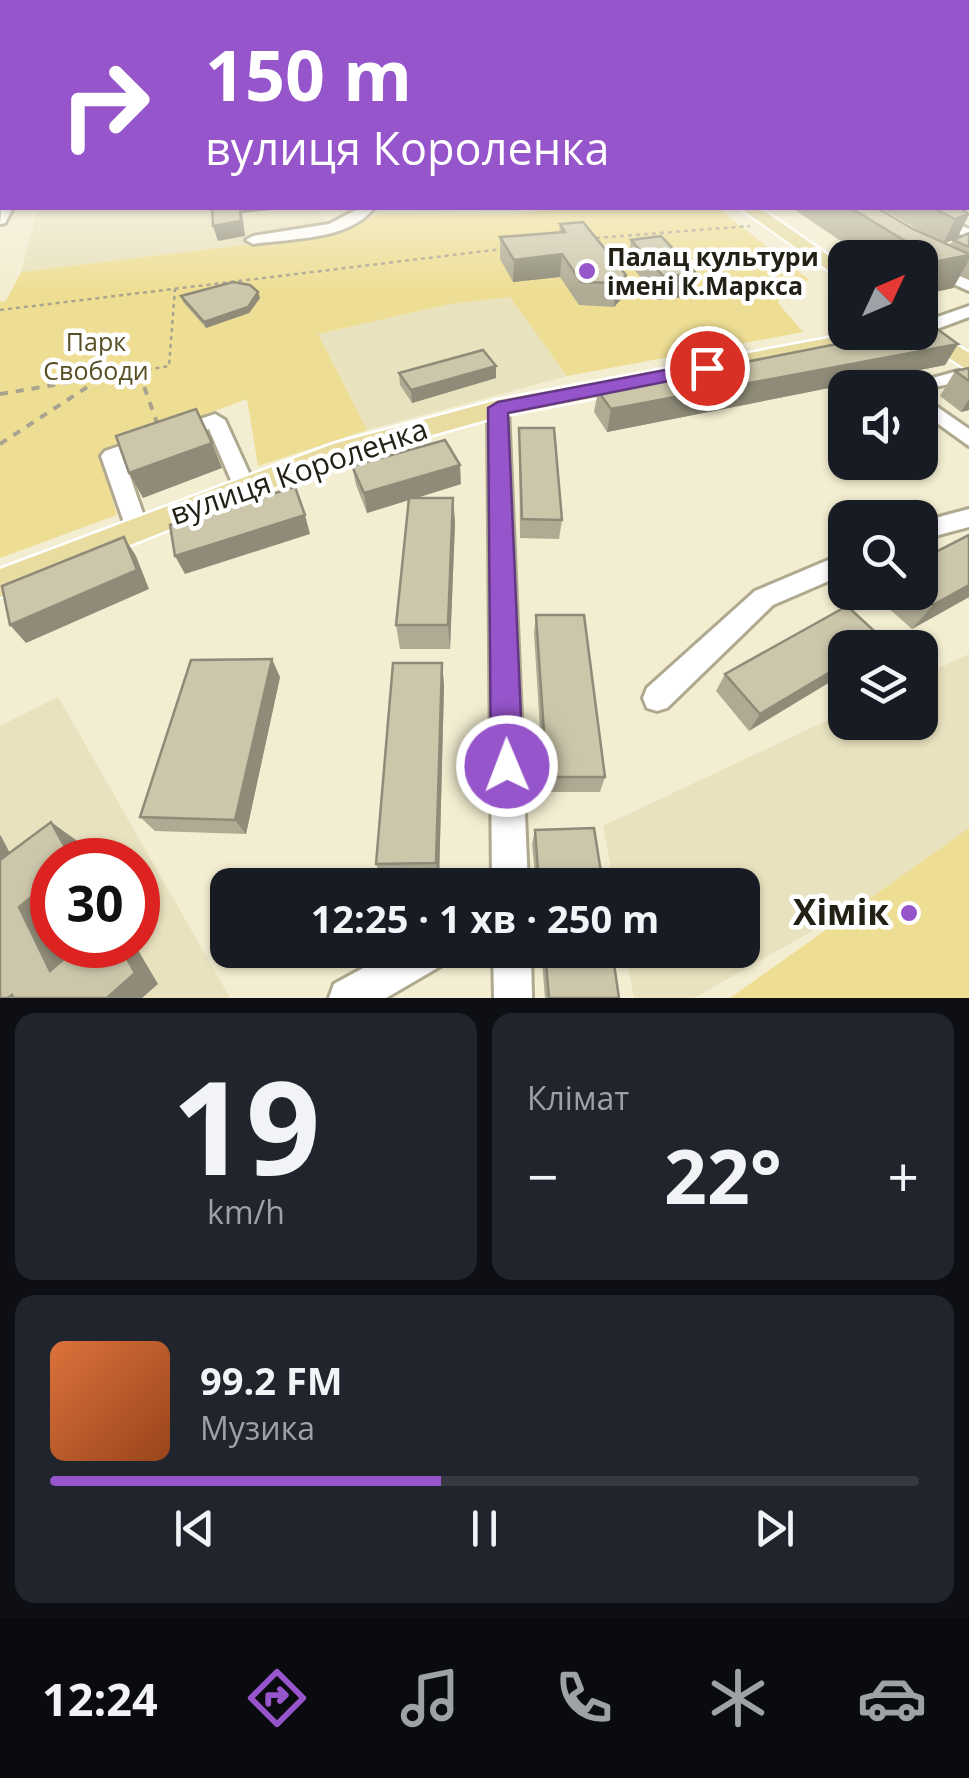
<!DOCTYPE html>
<html lang="uk">
<head>
<meta charset="utf-8">
<style>
	:root { --surface:#171b24; --page:#20242c; --text:#f1f3f6; --muted:#9ea1a6; --line:#363941; --accent:#9755cb }
	body { margin:0; font-family:"Open Sans",sans-serif; background:var(--page); color:var(--text); height:100vh; display:flex; flex-direction:column; font-size:38px; white-space:nowrap }
	* { box-sizing:border-box; margin:0 }
	p { font-size:32px; color:var(--muted) }
	.icon { flex:none; width:55px; height:55px; fill:none; stroke:currentColor; stroke-width:2; stroke-linecap:round; stroke-linejoin:round }
	.map { position:relative; height:998px; overflow:hidden }
	.side { display:flex; flex-direction:column; gap:15px; padding:15px; background:#0d0f14; flex:1 }
	.side>* { flex:none }
	.guide { position:absolute; left:0px; top:0px; width:970px; height:210px; box-shadow:0 2px 8px #0004; background:#9755cb; color:#fff; overflow:hidden }
	.needle { width:65px; rotate:46deg }
	.tools { position:absolute; left:828px; top:240px; display:grid; gap:20px }
	.tools a { display:grid; place-items:center; width:110px; height:110px; border-radius:20px; background:var(--surface); box-shadow:0 2px 8px #0004; font-size:50px }
	.speed { position:absolute; left:30px; top:838px; display:flex; gap:20px; font-size:50px; font-weight:700; text-align:center }
	.speed>* { display:grid; place-content:center; width:130px; height:130px; border-radius:50%; background:var(--surface); box-shadow:0 2px 8px #0004; line-height:1 }
	.speed .limit { border:15px solid #d22; background:#fff; color:#111 }
	.pin { position:absolute; display:grid; place-items:center; width:85px; height:85px; color:#fff; margin:-42px; border:5px solid #fff; border-radius:50%; box-shadow:0 2px 10px #0007 }
	.me { position:absolute; width:110px; margin:-55px; rotate:359deg; stroke-linejoin:round; filter:drop-shadow(0 0 8px #0008) }
	.turn { display:flex; align-items:center; gap:35px; height:210px; padding:0 40px; font-size:45px }
	.turn .icon { width:130px; height:130px; stroke-width:2.5 }
	.turn b { display:block; font-size:70px; line-height:85px }
	.big { font-size:75px; font-weight:700; line-height:1.1 }
	.side .tile { flex:1; display:flex; flex-direction:column; justify-content:center; gap:15px; min-width:0; padding:0 35px; border-radius:20px; background:var(--page) }
	.side .dial { align-items:center; gap:0 }
	.dial b { font-size:130px; line-height:1 }
	.song { display:flex; align-items:center; gap:30px }
	.cover { width:120px; height:120px; border-radius:15px; background:linear-gradient(135deg,hsl(20 70% 55%),hsl(20 70% 35%)) }
	.played { height:10px; border-radius:5px; background:linear-gradient(90deg,var(--accent) 45%,var(--line) 45%) }
	.keys { display:flex; justify-content:space-around; direction:ltr }
	.heat { display:flex; justify-content:space-between; align-items:center; font-size:55px; direction:ltr }
	.side .tiles { flex:1; display:grid; gap:15px; grid-template-columns:1fr 1fr }
	.tile:last-child { grid-column:span 2 }
	.trip { position:absolute; left:210px; top:868px; width:550px; height:100px; border-radius:20px; background:var(--surface); box-shadow:0 2px 8px #0004; font-weight:700; line-height:100px; text-align:center }
	.tab-bar { display:flex; height:160px; justify-content:space-around; align-items:center; background:#090b0e; color:var(--muted) }
	.tab-bar .icon { width:70px; height:70px }
	.tab-bar .selected { color:var(--accent) }
	.tab-bar b { font-size:45px; color:var(--text) }
	.map>svg:first-child { display:block }
	.built { fill:#e9e2bf; fill-rule:evenodd }
	.green { fill:#eede94 }
	.lines { fill:none; stroke-linecap:round; stroke-linejoin:round }
	.minor-casing { stroke:#afa98f; stroke-width:6 }
	.major-casing { stroke:#fff; stroke-width:5 }
	.path-far1 { stroke:#a9a48f; stroke-width:2.5; stroke-dasharray:4 4; stroke-linecap:butt }
	.path { stroke:#a9a48f; stroke-width:4; stroke-dasharray:8 8; stroke-linecap:butt }
	.minor { fill:#fff; fill-rule:evenodd }
	.major { fill:#e8dca1; fill-rule:evenodd }
	.wall { fill:#afaa93 }
	.shaded-wall { fill:#8f8b78 }
	.building { fill:#ccc6ab; stroke:#8f8b78; stroke-width:2.5 }
	.route { fill:#9755cb; stroke:#623784; stroke-width:2.5 }
	.poi-dot { fill:#9755cb; stroke:#fff; stroke-width:4 }
	.labels { text-anchor:middle; stroke-width:9; stroke-linejoin:round; paint-order:stroke }
	.far-poi-label { font-size:25px; font-weight:bold; fill:#232016; stroke:#fff; text-anchor:start }
	.far-park-label { font-size:25px; fill:#584f25; stroke:#fff }
	.street-label { font-size:30px; fill:#232016; stroke:#fff }
	.near-poi-label { font-size:35px; font-weight:bold; fill:#232016; stroke:#fff; text-anchor:end }
</style>
</head>
<body>
<div class="map">
<svg width="969" height="998" viewBox="0 0 969 998">
	<rect width="100%" height="100%" fill="#f3edd1"/>
	<g class="built">
		<polygon points="38,208 317,208 334,234 21,272"/>
		<polygon points="511,297 567,376 367,430 318,334 450,304"/>
		<polygon points="969,654 969,842 694,998 634,998 625,950 742,950 742,885 614,885 603,826 845,712 845,722 920,722 920,677"/>
		<path d="M58 697 230 998H0V726ZM52 860H138V945H52Z"/>
	</g>
	<g class="green">
		<polygon points="571,208 718,208 809,280 782,289 778,303 803,332 567,376 510,297 450,304 318,334 367,430 258,466 247,399 99,454 117,515 0,558 0,302 6,301 21,272 334,234 380,213 507,214"/>
		<polygon points="969,828 969,998 730,998"/>
	</g>
	<g class="lines">
		<g class="minor-casing">
			<g id="minor">
				<rect x="0" y="176" width="2" height="8"/>
				<polygon points="2,205 13,208 5,223 0,224"/>
				<path d="M360 208H374C348 241 291 238 253 244L246 240 253 236 329 224Z"/>
				<polygon points="911,208 927,208 969,229 969,239"/>
				<polygon points="920,259 969,280 969,291 920,269"/>
				<polygon points="969,306 969,317 926,333 914,332 920,332 920,323"/>
				<polygon points="969,368 969,380 920,390 920,388 896,388"/>
				<polygon points="920,395 969,429 969,446 920,411"/>
				<polygon points="498,402 508,408 528,885 492,885 488,408"/>
				<polygon points="215,414 225,420 255,486 252,492 236,492 209,429 124,459 148,528 144,534 128,534 101,456 105,451"/>
				<polygon points="969,509 969,527 920,540 920,522"/>
				<polygon points="845,553 845,574 773,605 667,708 657,711 647,708 643,698 647,688 755,591"/>
				<polygon points="396,950 452,950 446,963 386,998 329,998 334,984"/>
				<polygon points="493,950 531,950 532,998 494,998"/>
			</g>
		</g>
		<g class="major-casing">
			<g id="major">
				<polygon points="740,208 760,208 845,267 845,282"/>
				<polygon points="920,322 969,353 969,371 912,334 920,332"/>
				<polygon points="861,332 911,332 900,339 500,416 343,460 0,597 0,569 333,444 498,400"/>
			</g>
		</g>
		<g class="path-far1">
			<polyline points="596,238 750,226"/>
			<polyline points="833,287 845,296"/>
			<polyline points="0,310 502,249"/>
			<polyline points="139,371 140,375"/>
			<polyline points="116,375 169,366 175,289"/>
		</g>
		<g class="path">
			<polyline points="139,372 157,423"/>
			<polyline points="0,394 131,372"/>
			<polyline points="0,444 101,378"/>
		</g>
		<use href="#minor" class="minor"/>
		<use href="#major" class="major"/>
	</g>
	<g class="wall">
		<polygon points="0,153 2,153 2,173 0,172"/>
		<polygon points="792,208 877,208 913,229 931,237 880,208 960,208 969,213 969,215 957,238 945,243 950,245 953,240 969,233 969,278 961,274 953,288 921,295 920,258 866,258"/>
		<polygon points="560,224 626,275 622,298 614,307 579,305 560,277 513,282 500,259 500,237 559,233"/>
		<polygon points="631,240 690,296 659,300 628,262"/>
		<polygon points="258,292 260,298 249,313 206,328 183,302 181,296"/>
		<polygon points="958,344 945,365 607,432 594,412 598,391"/>
		<polygon points="496,366 496,378 412,403 400,385 399,373"/>
		<polygon points="969,368 969,410 961,412 940,396 955,371"/>
		<polygon points="519,428 562,520 559,539 520,538"/>
		<polygon points="352,466 461,484 417,498 453,498 455,523 450,649 400,649 396,625 409,500 367,513 356,485"/>
		<polygon points="881,592 920,592 969,597 912,629 877,598"/>
		<polygon points="847,606 749,731 716,691 725,674"/>
		<polygon points="536,615 605,777 600,792 544,792 534,633"/>
		<polygon points="442,663 444,686 439,880 382,880 376,864"/>
		<polygon points="280,677 246,834 155,831 140,817"/>
		<polygon points="535,830 603,885 536,885 532,844"/>
		<polygon points="541,950 612,950 619,998 545,998"/>
	</g>
	<g class="shaded-wall">
		<polygon points="240,208 281,208 282,209 242,213 245,236 218,241 213,226"/>
		<polygon points="969,214 957,238 943,244 955,219"/>
		<polygon points="562,254 560,277 513,282 514,260"/>
		<polygon points="969,255 969,260 953,288 921,295 938,261"/>
		<polygon points="696,273 690,296 659,300 664,277"/>
		<polygon points="626,275 622,298 614,307 617,283"/>
		<polygon points="258,292 260,298 249,313 206,328 204,322"/>
		<polygon points="958,344 945,365 607,432 611,409"/>
		<polygon points="496,366 496,378 412,403 411,390"/>
		<polygon points="969,399 969,410 961,412"/>
		<polygon points="212,443 222,468 143,498 129,473"/>
		<polygon points="460,465 461,484 367,513 364,493"/>
		<polygon points="453,498 455,523 450,649 448,625"/>
		<polygon points="305,515 310,534 185,574 175,556"/>
		<polygon points="124,537 136,556 149,589 26,643 10,625"/>
		<polygon points="969,585 969,597 912,629 933,605"/>
		<polygon points="272,659 280,677 246,834 235,820"/>
		<polygon points="442,663 444,686 439,880 436,863"/>
		<polygon points="845,663 845,673 749,731 760,714"/>
		<polygon points="51,822 76,840 87,860 72,860"/>
		<polygon points="0,835 1,836 24,880 0,867"/>
		<polygon points="52,880 52,917 48,921 52,931 52,945 59,945 78,982 50,971 19,907"/>
		<polygon points="119,945 135,945 158,984 142,998 107,998"/>
	</g>
	<g class="building">
		<polygon points="212,208 240,208 241,221 213,226"/>
		<polygon points="851,208 877,208 913,229 969,254 969,255 938,261"/>
		<polygon points="933,208 960,208 969,214 955,219"/>
		<polygon points="583,222 626,275 617,283 581,282 562,254 514,260 500,237 565,232 560,224"/>
		<polygon points="969,233 969,247 953,240"/>
		<polygon points="661,236 696,273 664,277 631,240"/>
		<polygon points="233,282 250,285 258,292 248,307 204,322 181,296"/>
		<polygon points="933,326 958,344 611,409 598,391 898,332 920,332 920,328"/>
		<polygon points="483,350 496,366 411,390 399,373"/>
		<polygon points="969,368 969,381 955,371"/>
		<polygon points="196,409 212,443 129,473 116,436"/>
		<polygon points="519,428 554,428 562,520 522,519"/>
		<polygon points="445,440 460,465 364,493 352,466"/>
		<polygon points="295,487 305,515 175,556 170,525"/>
		<polygon points="409,498 453,498 448,625 396,625"/>
		<polygon points="969,535 969,585 933,605 918,592 920,592 920,560"/>
		<polygon points="124,537 137,570 10,625 2,586"/>
		<polygon points="847,606 884,640 871,648 845,648 845,663 760,714 725,674"/>
		<polygon points="536,615 584,615 605,777 547,777"/>
		<polygon points="272,659 235,820 140,817 191,660"/>
		<polygon points="393,663 442,663 436,863 376,864"/>
		<polygon points="51,822 72,860 52,860 52,880 19,907 50,971 80,945 119,945 135,973 107,998 13,998 12,995 8,998 0,998 0,860"/>
		<polygon points="594,828 603,885 539,885 535,830"/>
		<polygon points="545,950 612,950 619,998 549,998"/>
	</g>
	<linearGradient id="sky" x2="0" y2="1"><stop stop-color="#a4bcb3"/><stop offset="0.52" stop-color="#faf7ea"/><stop offset="1" stop-color="#faf7ea" stop-opacity="0"/></linearGradient>
	<rect width="969" height="292" fill="url(#sky)"/>
	<polygon class="route" points="707,362 714,364 714,372 508,413 523,766 518,777 507,781 496,777 491,766 488,408 498,402"/>
	<g class="poi-dot">
		<circle cx="587" cy="271" r="10"/>
		<circle cx="909" cy="913" r="10"/>
	</g>
	<g class="labels">
		<g class="far-poi-label">
			<text x="607" y="266">Палац культури<tspan x="607" dy="29">імені К.Маркса</tspan></text>
		</g>
		<g class="far-park-label">
			<text x="96" y="351">Парк<tspan x="96" dy="29">Свободи</tspan></text>
		</g>
		<g class="street-label">
			<text transform="translate(299 472) rotate(-19)" y="10">вулиця Короленка</text>
		</g>
		<g class="near-poi-label">
			<text x="889" y="925">Хімік</text>
		</g>
	</g>
</svg>
<div class="tools">
<a><svg class="needle" viewBox="-14 -14 28 28"><path d="M0-13l5 13h-10z" fill="#e53935"/><path d="M0 13l5-13h-10z" fill="#9ea1a6"/></svg></a>
<a><svg class="icon" aria-label="sound" viewBox="0 0 24 24"><path d="M4 9h4l5-4v14l-5-4H4zM17 9q2 3 0 6"/></svg></a>
<a><svg class="icon" aria-label="search" viewBox="0 0 24 24"><circle cx="10" cy="10" r="6"/><path d="M15 15l6 6"/></svg></a>
<a><svg class="icon" aria-label="layers" viewBox="0 0 24 24"><path d="M12 4l9 5-9 5-9-5zM3 14l9 5 9-5"/></svg></a>
</div>
<div class="speed"><div class="limit">30</div></div>
<div class="pin" style="left:707px;top:368px;background:#d93025"><svg class="icon" aria-label="arrive" viewBox="0 0 24 24"><path d="M6 21V4h12l-3 4 3 4H6"/></svg></div>
<svg class="me" style="left:507px;top:766px" viewBox="-20 -20 40 40"><circle r="17" fill="#9755cb" stroke="#fff" stroke-width="3"/><path d="M0-11L8 9 0 5-8 9z" fill="#fff"/></svg>
<div class="trip">12:25 · 1 хв · 250 m</div>
<div class="guide">
<div class="turn"><svg class="icon" aria-label="right" viewBox="0 0 24 24"><path d="M7 20v-9h11M14 6l5 5-5 5"/></svg><div><b>150 m</b>вулиця Короленка</div></div>
</div>
</div>
<section class="side">
<div class="tiles">
<div class="tile dial"><b>19</b><p>km/h</p></div>
<div class="tile"><p>Клімат</p>
<div class="heat"><a>−</a><b class="big">22°</b><a>+</a></div>
</div>
<div class="tile">
<div class="song"><i class="cover"></i><div><b>99.2 FM</b><p>Музика</p></div></div>
<div class="played"></div>
<div class="keys"><svg class="icon" aria-label="previous" viewBox="0 0 24 24"><path d="M18 5L8 12l10 7zM5 5v14"/></svg><svg class="icon" aria-label="pause" viewBox="0 0 24 24"><path d="M8 5v14M16 5v14"/></svg><svg class="icon" aria-label="next" viewBox="0 0 24 24"><path d="M6 5l10 7-10 7zM19 5v14"/></svg></div>
</div>
</div>
</section>
<nav class="tab-bar">
<b>12:24</b>
<svg class="icon selected" aria-label="directions" viewBox="0 0 24 24"><path d="M12 3l9 9-9 9-9-9zM9 14v-3h6M13 9l2 2-2 2"/></svg>
<svg class="icon" aria-label="music" viewBox="0 0 24 24"><path d="M9 18V5l10-2v13"/><circle cx="6" cy="18" r="3"/><circle cx="16" cy="16" r="3"/></svg>
<svg class="icon" aria-label="phone" viewBox="0 0 24 24"><path d="M5 4h4l2 5-3 2q2 4 5 5l2-3 5 2v4C11 20 4 13 5 4z"/></svg>
<svg class="icon" aria-label="climate" viewBox="0 0 24 24"><path d="M12 3v18M4 7l16 10M4 17L20 7"/></svg>
<svg class="icon" aria-label="car" viewBox="0 0 24 24"><path d="M5 17H2v-5l4-1 3-4h7l3 4 3 1v5h-3M9 17h6M6 11h13"/><circle cx="7" cy="17" r="2"/><circle cx="17" cy="17" r="2"/></svg>
</nav>
</body>
</html>
